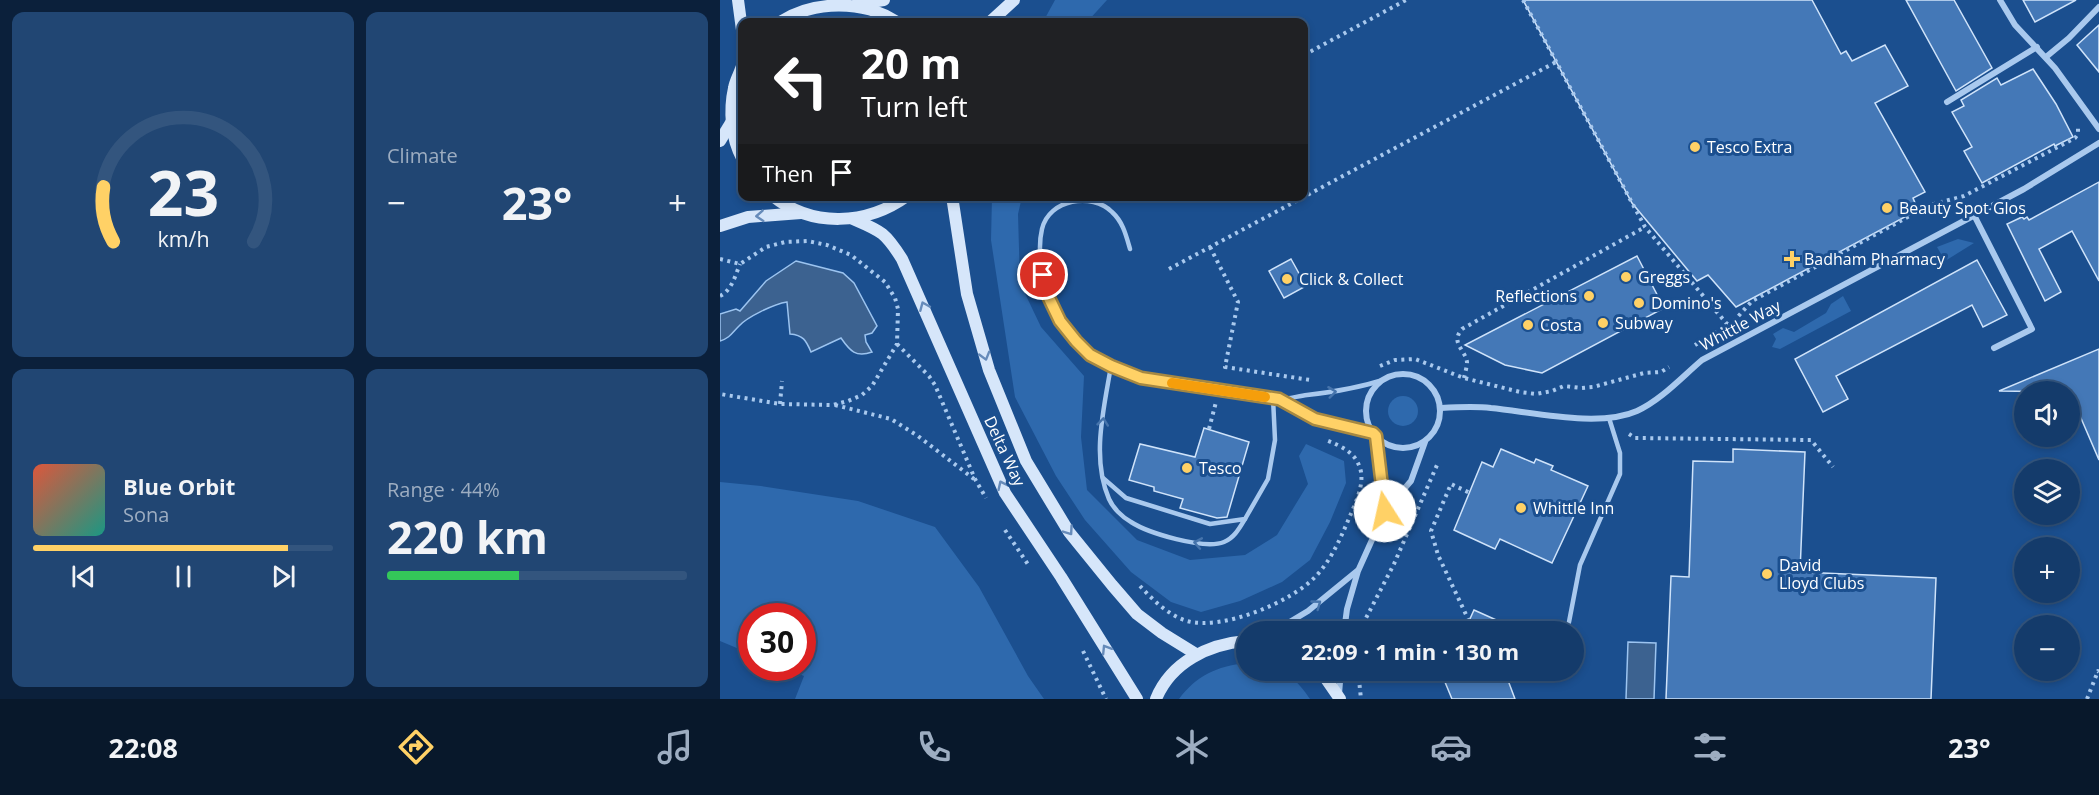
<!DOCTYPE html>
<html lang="en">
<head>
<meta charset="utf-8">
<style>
	:root { --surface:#143b6b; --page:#214673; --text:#f1f3f6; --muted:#9dadc1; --line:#33557e; --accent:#ffd166 }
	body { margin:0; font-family:"Open Sans",sans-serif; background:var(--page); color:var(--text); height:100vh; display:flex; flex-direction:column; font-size:22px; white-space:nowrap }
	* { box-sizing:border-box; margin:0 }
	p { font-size:20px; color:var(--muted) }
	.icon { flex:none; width:33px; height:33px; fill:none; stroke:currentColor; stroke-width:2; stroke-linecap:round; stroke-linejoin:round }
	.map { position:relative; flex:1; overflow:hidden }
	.panel { display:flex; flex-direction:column; gap:12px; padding:12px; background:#0b203b; width:720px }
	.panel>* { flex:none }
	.top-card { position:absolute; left:18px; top:18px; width:570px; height:183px; border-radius:12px; box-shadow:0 3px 9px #0003,0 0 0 2px var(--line); background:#202124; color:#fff; overflow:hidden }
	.fabs { position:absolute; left:1294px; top:381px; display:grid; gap:12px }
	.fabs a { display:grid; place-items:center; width:66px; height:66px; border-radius:50%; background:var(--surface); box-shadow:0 3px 9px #0003,0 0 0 2px var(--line); font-size:30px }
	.speed { position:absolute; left:18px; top:603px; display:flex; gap:12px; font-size:30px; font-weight:700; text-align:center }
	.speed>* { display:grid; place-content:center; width:78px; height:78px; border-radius:50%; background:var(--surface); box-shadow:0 3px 9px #0003,0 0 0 2px var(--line); line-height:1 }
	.speed .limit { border:9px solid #d22; background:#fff; color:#111 }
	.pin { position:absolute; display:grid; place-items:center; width:51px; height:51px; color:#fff; margin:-26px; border:3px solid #fff; border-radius:50%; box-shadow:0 2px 6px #0007 }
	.me { position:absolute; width:66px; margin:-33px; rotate:350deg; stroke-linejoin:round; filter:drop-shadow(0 0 4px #0008) }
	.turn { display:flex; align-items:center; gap:21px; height:126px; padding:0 24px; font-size:27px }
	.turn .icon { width:78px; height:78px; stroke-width:2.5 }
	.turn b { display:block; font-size:42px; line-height:51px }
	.then { display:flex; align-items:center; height:57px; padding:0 24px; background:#0003; gap:12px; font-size:22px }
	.big { font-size:45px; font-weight:700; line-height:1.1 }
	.panel .tile { flex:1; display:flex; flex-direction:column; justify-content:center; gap:9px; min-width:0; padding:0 21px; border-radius:12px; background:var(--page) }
	.panel .dial { align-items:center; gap:0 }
	.dial svg { height:156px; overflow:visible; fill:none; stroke:var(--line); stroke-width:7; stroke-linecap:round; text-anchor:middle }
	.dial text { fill:var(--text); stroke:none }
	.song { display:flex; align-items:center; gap:18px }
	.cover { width:72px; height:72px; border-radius:9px; background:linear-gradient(135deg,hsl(10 70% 55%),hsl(170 70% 35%)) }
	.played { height:6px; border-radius:3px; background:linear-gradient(90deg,var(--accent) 85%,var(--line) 85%) }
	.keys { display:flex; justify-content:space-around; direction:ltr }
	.heat { display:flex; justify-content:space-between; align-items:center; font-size:33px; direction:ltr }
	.charge { height:9px; border-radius:4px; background:linear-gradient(90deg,#34c759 44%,var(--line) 0) }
	.panel .tiles { flex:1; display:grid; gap:12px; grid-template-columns:repeat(2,1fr) }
	.trip { position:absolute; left:516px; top:621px; width:348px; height:60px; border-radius:30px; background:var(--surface); box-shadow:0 3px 9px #0003,0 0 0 2px var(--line); font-weight:700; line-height:60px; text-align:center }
	.dock { display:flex; height:96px; justify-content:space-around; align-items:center; background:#08182b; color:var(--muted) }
	.dock .icon { width:42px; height:42px }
	.dock .on { color:var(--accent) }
	.dock b { font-size:27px; color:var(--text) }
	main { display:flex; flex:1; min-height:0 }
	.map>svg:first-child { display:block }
	.green { fill:#2e69ad }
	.water { fill:#3c6290; stroke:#9cc4f0; stroke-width:1.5 }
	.building { fill:#4478b7; stroke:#cfe3fa; stroke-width:1.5 }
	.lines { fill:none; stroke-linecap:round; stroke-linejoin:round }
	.path { stroke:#a9c9ee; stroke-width:4; stroke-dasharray:3 4.5; stroke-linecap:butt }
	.lane { stroke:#a9c9ee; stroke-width:4.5 }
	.street { stroke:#a9c9ee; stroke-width:6 }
	.secondary { stroke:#d6e6fa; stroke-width:12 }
	.oneway { stroke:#668bba }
	.oneway2 { stroke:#4674ac }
	.route-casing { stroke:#a68842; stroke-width:15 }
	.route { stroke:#ffd166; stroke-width:10 }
	.slow { stroke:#f59e0b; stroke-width:10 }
	.poi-dot { fill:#ffd166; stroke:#1b4f8f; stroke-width:2 }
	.labels { text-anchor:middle; stroke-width:6; stroke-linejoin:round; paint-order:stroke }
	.poi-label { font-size:16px; fill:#fff; stroke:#1b4f8f; text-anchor:start }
	.street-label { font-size:16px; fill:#fff; stroke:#1b4f8f }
</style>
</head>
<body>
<main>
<section class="panel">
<div class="tiles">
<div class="tile dial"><svg viewBox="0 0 100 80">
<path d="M14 69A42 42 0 1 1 86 69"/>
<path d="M14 69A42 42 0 0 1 9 41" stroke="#ffd166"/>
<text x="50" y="56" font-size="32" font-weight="700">23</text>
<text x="50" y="72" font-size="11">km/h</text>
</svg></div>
<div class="tile"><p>Climate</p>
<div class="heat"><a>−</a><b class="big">23°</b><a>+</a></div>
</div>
<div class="tile">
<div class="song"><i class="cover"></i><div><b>Blue Orbit</b><p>Sona</p></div></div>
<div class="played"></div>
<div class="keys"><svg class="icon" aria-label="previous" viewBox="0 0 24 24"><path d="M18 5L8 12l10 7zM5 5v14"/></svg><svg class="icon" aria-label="pause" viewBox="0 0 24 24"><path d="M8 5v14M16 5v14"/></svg><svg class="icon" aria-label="next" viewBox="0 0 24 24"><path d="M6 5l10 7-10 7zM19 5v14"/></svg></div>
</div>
<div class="tile"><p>Range · 44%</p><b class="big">220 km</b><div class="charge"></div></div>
</div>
</section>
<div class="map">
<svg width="1379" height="699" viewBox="0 0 1379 699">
	<rect width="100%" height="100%" fill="#1b4f8f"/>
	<g class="green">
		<polygon points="335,0 387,0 367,22 323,22"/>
		<polygon points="272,197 302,197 298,214 300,283 321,327 364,376 361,437 367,490 417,540 470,560 525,555 557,535 588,484 579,456 586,444 624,461 626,483 610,522 590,560 562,582 520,601 481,612 451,602 411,572 365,520 336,476 295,397 271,240"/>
		<polygon points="1238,239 1254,243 1225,261 1217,247"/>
		<polygon points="1123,296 1131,311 1060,349 1052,347 1056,339 1053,334 1063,328 1074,332 1106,313 1111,304"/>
		<circle cx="683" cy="411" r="15"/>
		<polygon points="0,482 41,486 138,501 215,527 259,587 308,676 324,699 75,699 84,676 64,668 82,668 82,616 32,616 31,654 0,641"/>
		<path d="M526 663V670C536 670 547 669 557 670 570 673 583 688 590 699H459C476 676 497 666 526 663Z"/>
	</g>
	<g class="water">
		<path d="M76 261 123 273 134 283 157 326 152 333 145 335 146 342 152 352C136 358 130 351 121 338L91 352C86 340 83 335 70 334L67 302C54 304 27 317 19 326 12 333 10 338 0 341V314L16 309 20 311 46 281Z"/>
		<polygon points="908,642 936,643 934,699 906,699"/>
	</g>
	<g class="building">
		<polygon points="803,0 1092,0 1121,54 1126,51 1132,61 1165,45 1188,86 1155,103 1205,192 1193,198 1198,210 1016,307 988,275 977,281 912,203"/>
		<polygon points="1186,0 1234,0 1272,68 1236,91"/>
		<polygon points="1303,0 1356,0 1315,22"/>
		<polygon points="1379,25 1379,72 1357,45"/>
		<polygon points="1313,69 1336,104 1353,137 1335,146 1334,144 1262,183 1244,151 1252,147 1232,112 1244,106 1241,100 1277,78 1281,85"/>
		<polygon points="1379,182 1379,281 1352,231 1319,249 1341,292 1325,301 1287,224 1302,217 1304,219 1307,217 1309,220"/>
		<polygon points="917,256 944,308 822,373 785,365 745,345"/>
		<polygon points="571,259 586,286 564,298 549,271"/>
		<polygon points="1257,260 1287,315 1263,327 1252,305 1116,376 1128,399 1103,412 1075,359"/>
		<polygon points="1379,349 1379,460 1354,402 1350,404 1350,392 1279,391"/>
		<polygon points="484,428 529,442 507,517 497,518 460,508 463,499 434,491 434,487 409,480 420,444 475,457"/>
		<polygon points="781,449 814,463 816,459 833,466 831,470 868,486 832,563 780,539 775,549 734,530 762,462 773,467"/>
		<polygon points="1013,449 1085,452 1080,572 1216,578 1211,699 946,699 951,576 969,577 973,461 1013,462"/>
		<polygon points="754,610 803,632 744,632"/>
		<polygon points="720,670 794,670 789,683 795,699 732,699"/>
	</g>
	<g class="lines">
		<g class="path">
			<polyline points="803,0 925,227 1007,324"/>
			<polyline points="584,55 686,0"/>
			<polyline points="490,247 518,302 505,367 590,380"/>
			<polyline points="0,259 20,264 46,247 65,242 87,241 107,245 131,255 165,282 175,298 178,309 177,344 152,386 142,395 128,401 113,405 60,404 0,394"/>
			<polyline points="449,269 836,62"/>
			<path d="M0 296C12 290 15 276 20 264"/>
			<polyline points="177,344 209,376 215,385 255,479 266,498"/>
			<polyline points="975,345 1014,321 1032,301 1210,205 1244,196 1355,138 1358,134 1358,126"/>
			<polyline points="660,366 675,360 695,359 744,378 800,392 816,394 832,391 844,386 861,388 873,387 924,373 941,372 949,367"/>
			<path d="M744 378C745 373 747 367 747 362 745 349 730 343 742 329L925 227"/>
			<polyline points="60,404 62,381"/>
			<polyline points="115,405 171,419 198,436 254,479"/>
			<polyline points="489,429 496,402"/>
			<polyline points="909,434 915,438 1091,440 1113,467"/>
			<polyline points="285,530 309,566"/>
			<path d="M420 586C433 600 448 615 467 621 502 631 572 602 596 576 612 559 621 537 630 516 636 502 645 483 640 468 635 452 621 446 606 440"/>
			<polyline points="749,621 718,555 711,531 731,484 750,493"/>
			<polyline points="642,632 645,620 674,564 717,465"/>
			<polyline points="363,651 386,699"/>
			<polyline points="638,670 641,699"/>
			<polyline points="1367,699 1378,671 1379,672"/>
		</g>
		<g class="lane">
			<path d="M410 249C406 235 403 222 392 212 372 192 329 199 322 229 317 250 322 272 328 292 341 336 377 366 420 378 443 385 469 385 492 389 514 392 538 399 560 399 569 399 578 396 587 395 614 392 638 388 663 380"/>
			<path d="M391 366C384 408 371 458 389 499 393 508 402 517 411 522 428 533 484 550 504 542 514 538 519 529 525 519"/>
			<polyline points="561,400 595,419 653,433"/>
			<polyline points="383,478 406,498 490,524 525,519 548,479 555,440 553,398"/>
			<polyline points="849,622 860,565 900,474 900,453 889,418"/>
		</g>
		<g class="street">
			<polyline points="1280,0 1295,25 1335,68 1379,129"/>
			<polyline points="1326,57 1349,38 1379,7"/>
			<polyline points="1227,102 1317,47"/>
			<polyline points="1254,215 1312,329 1274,348"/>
			<circle cx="683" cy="411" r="37"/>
			<path d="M721 408C737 407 755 406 771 408 812 412 879 428 917 411 941 400 962 377 982 360L1304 189 1379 143"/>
			<polyline points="656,436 665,511"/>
			<polyline points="553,632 588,611 637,571"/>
			<polyline points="624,632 627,609 638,571 665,511 691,481 705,442"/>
			<polyline points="619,694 621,670"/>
		</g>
		<g class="secondary">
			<polyline points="18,0 22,30"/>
			<polyline points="137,4 164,0"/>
			<path d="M60 22C94 0 144 0 177 22"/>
			<polyline points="270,22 294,0"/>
			<path d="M22 66C20 73 15 81 14 88 9 110 11 138 22 158"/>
			<polyline points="0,141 12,121"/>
			<path d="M53 196C92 228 147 225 187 196"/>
			<polyline points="232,196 247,294 269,370 306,461 349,532 392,585 417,614 442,633 476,654"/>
			<path d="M133 219C161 231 165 232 182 259L285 493 341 577 417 699"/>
			<polyline points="0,226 28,217 81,213"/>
			<polyline points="600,670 620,699"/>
			<path d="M436 699C451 662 489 644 526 641"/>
		</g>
	</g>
	<defs><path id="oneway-chevron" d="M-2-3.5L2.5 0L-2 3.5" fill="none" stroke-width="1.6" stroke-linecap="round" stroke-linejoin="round" transform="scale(1.5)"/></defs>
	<g class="oneway">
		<use href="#oneway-chevron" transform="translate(40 216) rotate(176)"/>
		<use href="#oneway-chevron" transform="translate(204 306) rotate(-113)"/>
		<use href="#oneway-chevron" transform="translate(265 356) rotate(74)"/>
		<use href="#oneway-chevron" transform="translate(282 485) rotate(-115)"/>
		<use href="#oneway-chevron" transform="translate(349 531) rotate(55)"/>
		<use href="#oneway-chevron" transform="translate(386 649) rotate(-122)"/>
	</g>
	<g class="oneway2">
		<use href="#oneway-chevron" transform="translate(612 392) rotate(-7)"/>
		<use href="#oneway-chevron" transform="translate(383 422) rotate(-84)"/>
		<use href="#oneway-chevron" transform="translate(478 543) rotate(-170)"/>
		<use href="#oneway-chevron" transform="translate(597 604) rotate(-36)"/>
	</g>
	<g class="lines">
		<g class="route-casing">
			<polyline id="route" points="323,275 329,298 340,321 356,341 370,355 391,366 421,378 559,399 595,419 653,433 656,436 665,511"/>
		</g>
		<use href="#route" class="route"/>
		<polyline class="slow" points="452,383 545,397"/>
	</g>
	<g class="poi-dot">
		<circle cx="975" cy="147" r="6"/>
		<circle cx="1167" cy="208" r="6"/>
		<path d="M1069 250h6v6h6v6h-6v6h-6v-6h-6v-6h6z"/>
		<circle cx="906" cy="277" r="6"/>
		<circle cx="567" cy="279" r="6"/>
		<circle cx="869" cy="296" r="6"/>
		<circle cx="919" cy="303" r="6"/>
		<circle cx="883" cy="323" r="6"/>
		<circle cx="808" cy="325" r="6"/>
		<circle cx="467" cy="468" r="6"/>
		<circle cx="801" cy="508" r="6"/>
		<circle cx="1047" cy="574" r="6"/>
	</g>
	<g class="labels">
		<g class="poi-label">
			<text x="987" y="153">Tesco Extra</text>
			<text x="1179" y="214">Beauty Spot Glos</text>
			<text x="1084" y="265">Badham Pharmacy</text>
			<text x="918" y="283">Greggs</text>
			<text x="579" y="285">Click &amp; Collect</text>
			<text x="857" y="302" text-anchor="end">Reflections</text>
			<text x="931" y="309">Domino's</text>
			<text x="895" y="329">Subway</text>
			<text x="820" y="331">Costa</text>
			<text x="479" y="474">Tesco</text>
			<text x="813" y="514">Whittle Inn</text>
			<text x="1059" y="571">David<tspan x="1059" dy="18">Lloyd Clubs</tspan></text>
		</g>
		<g class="street-label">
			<text transform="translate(1020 325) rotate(-28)" y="6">Whittle Way</text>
			<text transform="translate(285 451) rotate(65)" y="6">Delta Way</text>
		</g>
	</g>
</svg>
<div class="fabs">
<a><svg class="icon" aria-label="sound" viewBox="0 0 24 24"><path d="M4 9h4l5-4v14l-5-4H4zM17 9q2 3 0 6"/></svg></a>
<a><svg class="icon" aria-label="layers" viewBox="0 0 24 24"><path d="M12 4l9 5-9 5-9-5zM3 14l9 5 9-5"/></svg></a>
<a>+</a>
<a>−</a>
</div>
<div class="speed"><div class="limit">30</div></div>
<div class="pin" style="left:323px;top:275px;background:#d93025"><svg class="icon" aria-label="arrive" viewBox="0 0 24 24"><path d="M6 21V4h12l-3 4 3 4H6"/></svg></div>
<svg class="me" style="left:665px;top:511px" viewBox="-20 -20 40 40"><circle r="19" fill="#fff"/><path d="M0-13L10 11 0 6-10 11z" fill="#ffd166"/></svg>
<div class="trip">22:09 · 1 min · 130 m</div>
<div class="top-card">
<div class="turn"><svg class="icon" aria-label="left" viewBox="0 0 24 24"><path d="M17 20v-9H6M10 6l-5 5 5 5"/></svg><div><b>20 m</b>Turn left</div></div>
<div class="then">Then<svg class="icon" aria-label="arrive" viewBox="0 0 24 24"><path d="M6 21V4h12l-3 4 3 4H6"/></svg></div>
</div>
</div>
</main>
<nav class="dock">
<b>22:08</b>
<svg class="icon on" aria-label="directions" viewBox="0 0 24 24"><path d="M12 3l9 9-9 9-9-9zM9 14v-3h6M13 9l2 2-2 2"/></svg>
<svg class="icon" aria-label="music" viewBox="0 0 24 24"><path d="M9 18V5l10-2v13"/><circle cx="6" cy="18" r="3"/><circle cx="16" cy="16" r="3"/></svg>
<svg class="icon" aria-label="phone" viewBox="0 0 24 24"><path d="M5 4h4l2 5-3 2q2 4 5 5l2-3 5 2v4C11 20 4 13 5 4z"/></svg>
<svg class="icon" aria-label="climate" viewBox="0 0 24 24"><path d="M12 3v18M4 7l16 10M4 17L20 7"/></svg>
<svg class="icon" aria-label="car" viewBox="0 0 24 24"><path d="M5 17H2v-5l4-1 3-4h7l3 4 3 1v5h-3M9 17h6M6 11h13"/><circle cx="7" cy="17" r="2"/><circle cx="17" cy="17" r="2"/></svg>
<svg class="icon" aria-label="filters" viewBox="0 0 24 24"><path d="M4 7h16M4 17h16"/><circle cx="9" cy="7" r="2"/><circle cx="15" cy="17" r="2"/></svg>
<b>23°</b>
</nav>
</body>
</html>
